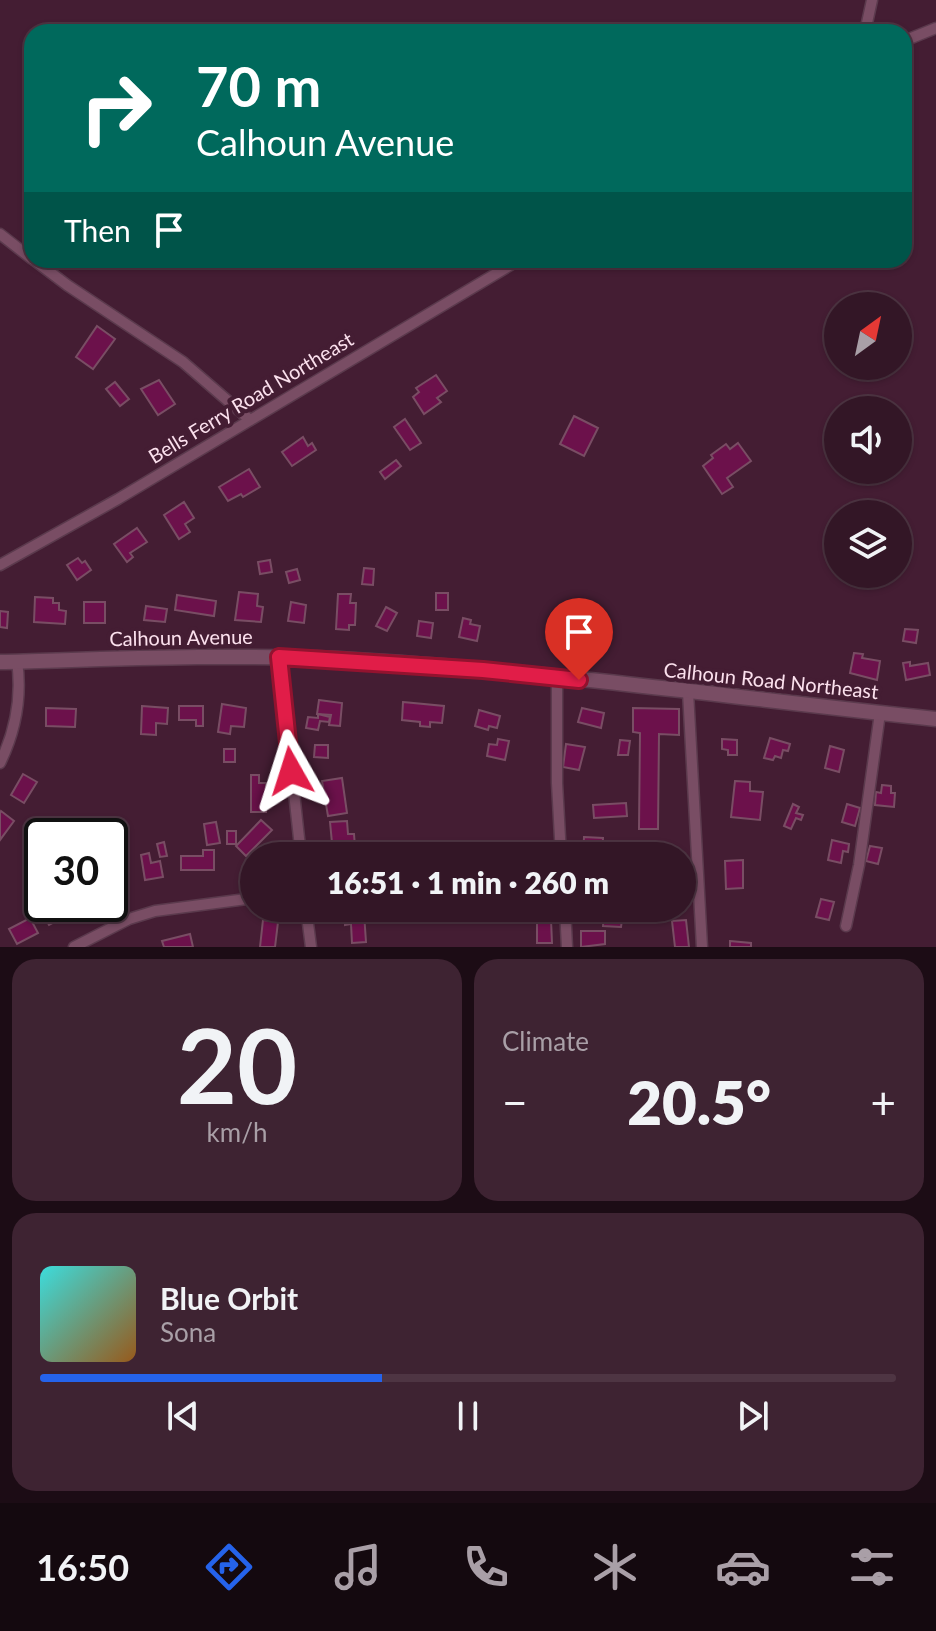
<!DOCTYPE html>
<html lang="en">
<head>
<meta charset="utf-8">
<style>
	:root { --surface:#331626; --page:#3e2332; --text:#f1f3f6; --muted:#a99fa7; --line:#4e3543; --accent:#2563eb }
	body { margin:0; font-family:Lato,sans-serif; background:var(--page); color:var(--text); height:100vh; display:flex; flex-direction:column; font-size:30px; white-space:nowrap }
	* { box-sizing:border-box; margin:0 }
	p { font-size:26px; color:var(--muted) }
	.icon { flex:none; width:44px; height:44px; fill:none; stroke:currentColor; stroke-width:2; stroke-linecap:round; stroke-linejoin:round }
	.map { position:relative; height:947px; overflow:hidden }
	.drawer { display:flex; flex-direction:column; gap:12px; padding:12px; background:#1c0c15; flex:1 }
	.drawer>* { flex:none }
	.top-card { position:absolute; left:24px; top:24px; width:888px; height:244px; border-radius:24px; box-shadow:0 2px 6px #0004,0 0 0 2px var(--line); background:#00695c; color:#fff; overflow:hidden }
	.needle { width:52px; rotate:33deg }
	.controls { position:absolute; left:824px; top:292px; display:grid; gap:16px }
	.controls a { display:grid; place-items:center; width:88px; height:88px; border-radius:50%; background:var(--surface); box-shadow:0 2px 6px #0004,0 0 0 2px var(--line); font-size:40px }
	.speed { position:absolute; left:24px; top:818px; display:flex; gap:16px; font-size:40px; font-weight:700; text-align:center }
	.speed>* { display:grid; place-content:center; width:104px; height:104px; border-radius:50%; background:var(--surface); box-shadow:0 2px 6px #0004,0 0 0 2px var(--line); line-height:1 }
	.speed .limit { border:4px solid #111; border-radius:12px; background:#fff; color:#111 }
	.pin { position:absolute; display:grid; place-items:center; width:68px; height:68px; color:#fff; margin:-82px -34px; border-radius:50% 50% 50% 0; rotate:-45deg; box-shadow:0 0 8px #0007 }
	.pin .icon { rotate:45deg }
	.me { position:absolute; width:88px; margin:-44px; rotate:354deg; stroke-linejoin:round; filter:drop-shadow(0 0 6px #0008) }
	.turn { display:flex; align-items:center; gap:28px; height:168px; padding:0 40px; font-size:36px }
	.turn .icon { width:104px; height:104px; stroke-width:2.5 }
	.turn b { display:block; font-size:56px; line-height:68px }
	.then { display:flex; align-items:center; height:76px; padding:0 40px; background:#0003; gap:16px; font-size:30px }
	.big { font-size:60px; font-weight:800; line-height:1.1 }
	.drawer .widget { flex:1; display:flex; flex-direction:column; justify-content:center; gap:12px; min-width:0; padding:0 28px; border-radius:24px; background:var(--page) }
	.drawer .dial { align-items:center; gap:0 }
	.dial b { font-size:104px; line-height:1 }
	.song { display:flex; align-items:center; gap:24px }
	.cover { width:96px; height:96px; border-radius:12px; background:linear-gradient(135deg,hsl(180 70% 55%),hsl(30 70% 35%)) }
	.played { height:8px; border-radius:4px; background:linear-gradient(90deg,var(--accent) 40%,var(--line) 40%) }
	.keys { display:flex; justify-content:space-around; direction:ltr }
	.heat { display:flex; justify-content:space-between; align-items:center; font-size:44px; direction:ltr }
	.drawer .tiles { flex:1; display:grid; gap:12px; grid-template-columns:1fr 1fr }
	.widget:last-child { grid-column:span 2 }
	.trip { position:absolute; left:240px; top:842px; width:456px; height:80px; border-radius:40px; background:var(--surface); box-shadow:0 2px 6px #0004,0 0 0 2px var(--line); font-weight:800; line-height:80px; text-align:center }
	.dock { display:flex; height:128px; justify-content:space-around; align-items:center; background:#14090f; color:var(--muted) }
	.dock .icon { width:56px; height:56px }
	.dock .selected { color:var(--accent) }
	.dock b { font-size:36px; color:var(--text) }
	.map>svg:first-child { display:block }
	.building { fill:#6c114b; stroke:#794d64; stroke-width:2 }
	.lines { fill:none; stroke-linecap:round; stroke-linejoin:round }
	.street-casing { stroke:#5b3a4d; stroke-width:13 }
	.secondary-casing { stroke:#5b3a4d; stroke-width:17 }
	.street { stroke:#794d64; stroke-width:10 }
	.secondary { stroke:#794d64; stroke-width:14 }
	.route-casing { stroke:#92132f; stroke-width:20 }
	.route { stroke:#e11d48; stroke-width:14 }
	.labels { text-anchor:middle; stroke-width:8; stroke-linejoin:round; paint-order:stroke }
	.street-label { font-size:20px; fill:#fbe0ed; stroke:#441d33 }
</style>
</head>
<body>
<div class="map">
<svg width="936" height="947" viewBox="0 0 936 947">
	<rect width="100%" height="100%" fill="#441d33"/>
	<g class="building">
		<polygon points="97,326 115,339 93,369 76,357"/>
		<polygon points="436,375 447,391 437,398 441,402 424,414 413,397 419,392 416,388"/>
		<polygon points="159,380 175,404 158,415 141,389"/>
		<polygon points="115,382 129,399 120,406 106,389"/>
		<polygon points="574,416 598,428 584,456 560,444"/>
		<polygon points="405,419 421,443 410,450 394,427"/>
		<polygon points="303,437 308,446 312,443 316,450 292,466 282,452"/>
		<polygon points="738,443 751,461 727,478 733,487 722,494 703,466 713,458 711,455 726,444 730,449"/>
		<polygon points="396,460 401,466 385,479 380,472"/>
		<polygon points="249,469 260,487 243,497 241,494 228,501 219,487"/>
		<polygon points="184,502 194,518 185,524 190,532 179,539 164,515"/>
		<polygon points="137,528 147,542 130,553 133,557 127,562 114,544"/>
		<polygon points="78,558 82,563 85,561 91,570 77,580 67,565"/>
		<polygon points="270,560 272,572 260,574 258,562"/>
		<polygon points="364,568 374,569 373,585 362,584"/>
		<polygon points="297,569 300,580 289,583 286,572"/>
		<polygon points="239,592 258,594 257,606 263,607 261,622 235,620"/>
		<rect x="436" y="593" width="12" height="17"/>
		<polygon points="338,594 351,594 350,603 356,603 355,625 349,625 349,630 336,629"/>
		<polygon points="177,595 216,601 214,616 175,610"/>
		<polygon points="35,597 53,598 53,603 59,603 59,610 66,611 65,624 34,622"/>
		<rect x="84" y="602" width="21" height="21"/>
		<polygon points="291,602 306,605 304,623 288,621"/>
		<polygon points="146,606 167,609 165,622 144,620"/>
		<polygon points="386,607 397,613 387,631 376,626"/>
		<polygon points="0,611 8,612 7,628 0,627"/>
		<polygon points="463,618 471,620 470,624 480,626 477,641 459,637"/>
		<polygon points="419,621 433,623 431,638 417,636"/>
		<polygon points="905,629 918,630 916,643 903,641"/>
		<polygon points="854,653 863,654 862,658 880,661 877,680 850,673"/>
		<polygon points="910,662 910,666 928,663 930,675 906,680 903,663"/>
		<polygon points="319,700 342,703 340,726 329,725 331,715 317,714"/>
		<polygon points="403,702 444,706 442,723 430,722 430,727 420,726 420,722 402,720"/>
		<polygon points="222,704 246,708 244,727 231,726 230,734 218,732"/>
		<polygon points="142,706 168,708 167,724 156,723 156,735 141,734"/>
		<polygon points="179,706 203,706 203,726 196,726 196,720 179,720"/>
		<polygon points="46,708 76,709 75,727 46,726"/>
		<polygon points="582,708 604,713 601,728 578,722"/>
		<polygon points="633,708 679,709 679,735 659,734 658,829 639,829 640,733 633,732"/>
		<polygon points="479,710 500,716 497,728 489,726 488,730 475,726"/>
		<polygon points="318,714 330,717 329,722 320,721 318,730 306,728 308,717 318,718"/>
		<polygon points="770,738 790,744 788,751 783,750 781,758 775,756 773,760 764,758"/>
		<polygon points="498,739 509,741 505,760 487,756 489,744 497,745"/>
		<polygon points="722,739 737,740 737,755 728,755 728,750 722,749"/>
		<polygon points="620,740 630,741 628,755 618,755"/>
		<polygon points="566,744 585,747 579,770 563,767"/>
		<polygon points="315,745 328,745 328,758 314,757"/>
		<polygon points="830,746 844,750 839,772 825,768"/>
		<rect x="224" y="749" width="11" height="13"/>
		<polygon points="23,774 37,782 24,803 11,795"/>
		<polygon points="251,775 259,775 259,783 266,783 266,812 251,812"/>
		<polygon points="342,778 347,813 328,816 322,781"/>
		<polygon points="735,781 750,782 750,791 763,792 760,820 731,817"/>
		<polygon points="882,785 891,786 891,793 895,793 894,807 875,805 876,792 881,793"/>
		<polygon points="626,803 627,816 594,818 593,805"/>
		<polygon points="793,804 799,807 796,813 803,815 801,820 796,818 791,829 784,826"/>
		<polygon points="847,804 860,808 855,826 842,822"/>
		<polygon points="1,811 14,821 0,840 0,813"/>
		<polygon points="261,820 272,830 246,856 236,846"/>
		<polygon points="347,821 348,834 354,834 355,847 340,848 340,852 333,853 330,822"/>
		<polygon points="216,822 220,843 207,845 204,824"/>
		<rect x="227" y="831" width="9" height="13"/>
		<polygon points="584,837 603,838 602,856 583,856"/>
		<polygon points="832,840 849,844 848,852 843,851 841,863 828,860"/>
		<polygon points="164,842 167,856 160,857 157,844"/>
		<polygon points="514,842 546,842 546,856 514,855"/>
		<polygon points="870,846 882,848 878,864 866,861"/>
		<polygon points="203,850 214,850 214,870 181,870 181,856 203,856"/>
		<polygon points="149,853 151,863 160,861 163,877 145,880 141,855"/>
		<polygon points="743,860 743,888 726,889 725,861"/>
		<polygon points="114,874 120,888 110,893 110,876"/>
		<polygon points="821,899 834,902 829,920 816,917"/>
		<polygon points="56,904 79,904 80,905 74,908 76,911 49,925 42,912"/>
		<polygon points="604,912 623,913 621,927 603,926"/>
		<polygon points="364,913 366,942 352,943 351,924 345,925 345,915"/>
		<polygon points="30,918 38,933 17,944 9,929"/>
		<polygon points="263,920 278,922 275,947 260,947"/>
		<polygon points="537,920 551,920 552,943 537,943"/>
		<polygon points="686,920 689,947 675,947 672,921"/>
		<polygon points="581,931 605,931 605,944 581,947"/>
		<polygon points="190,934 193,947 164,947 162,941"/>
		<polygon points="730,941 751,943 751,947 730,947"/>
	</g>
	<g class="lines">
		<g class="street-casing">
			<g id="street">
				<polyline points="865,32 872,0"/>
				<polyline points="904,41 936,28"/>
				<polyline points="0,234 32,259"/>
				<polyline points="34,260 67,285 183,362 250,420"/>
				<polyline points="0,565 118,499 519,260"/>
				<polyline points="279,657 301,856"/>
				<polyline points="557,678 557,783 561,856"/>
				<polyline points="688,692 702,947"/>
				<path d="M0 763C15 732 22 696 17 661"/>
				<polyline points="306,908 311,947"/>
				<polyline points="565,908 567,947"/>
				<polyline points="846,926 859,865 880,713"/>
				<polyline points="74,947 129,919 155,911 254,898"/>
			</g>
		</g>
		<g class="secondary-casing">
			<path id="secondary" d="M0 662C113 659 226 654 339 659 539 670 737 698 936 719"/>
		</g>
		<use href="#street" class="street"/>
		<use href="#secondary" class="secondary"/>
	</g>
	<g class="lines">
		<g class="route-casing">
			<polyline id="route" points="291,771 279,657 483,670 579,680"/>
		</g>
		<use href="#route" class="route"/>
	</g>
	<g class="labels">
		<g class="street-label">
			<text transform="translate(251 398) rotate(-31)" y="7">Bells Ferry Road Northeast</text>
			<text transform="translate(181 638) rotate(-1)" y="7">Calhoun Avenue</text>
			<text transform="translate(771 681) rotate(6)" y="7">Calhoun Road Northeast</text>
		</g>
	</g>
</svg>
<div class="controls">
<a><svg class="needle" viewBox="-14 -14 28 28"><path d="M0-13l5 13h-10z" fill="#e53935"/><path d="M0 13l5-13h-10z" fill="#a99fa7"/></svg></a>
<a><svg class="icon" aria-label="sound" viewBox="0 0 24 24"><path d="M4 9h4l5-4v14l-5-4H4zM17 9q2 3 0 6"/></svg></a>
<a><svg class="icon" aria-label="layers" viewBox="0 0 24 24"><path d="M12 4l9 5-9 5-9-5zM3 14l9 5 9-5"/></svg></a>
</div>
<div class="speed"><div class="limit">30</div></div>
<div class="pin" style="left:579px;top:680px;background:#d93025"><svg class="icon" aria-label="arrive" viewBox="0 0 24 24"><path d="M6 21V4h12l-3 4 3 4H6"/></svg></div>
<svg class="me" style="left:291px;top:771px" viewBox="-20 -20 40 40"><path d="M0-17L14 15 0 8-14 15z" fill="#e11d48" stroke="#fff" stroke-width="4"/></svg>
<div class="trip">16:51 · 1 min · 260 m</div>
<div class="top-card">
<div class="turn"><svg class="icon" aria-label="right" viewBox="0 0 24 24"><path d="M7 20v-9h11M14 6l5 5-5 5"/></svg><div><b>70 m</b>Calhoun Avenue</div></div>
<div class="then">Then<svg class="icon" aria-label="arrive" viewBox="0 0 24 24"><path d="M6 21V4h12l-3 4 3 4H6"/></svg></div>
</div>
</div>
<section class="drawer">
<div class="tiles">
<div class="widget dial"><b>20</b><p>km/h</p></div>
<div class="widget"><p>Climate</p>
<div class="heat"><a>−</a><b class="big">20.5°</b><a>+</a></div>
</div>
<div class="widget">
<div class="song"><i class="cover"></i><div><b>Blue Orbit</b><p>Sona</p></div></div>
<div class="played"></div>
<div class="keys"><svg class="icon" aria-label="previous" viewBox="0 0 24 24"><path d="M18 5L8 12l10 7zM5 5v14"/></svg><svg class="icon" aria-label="pause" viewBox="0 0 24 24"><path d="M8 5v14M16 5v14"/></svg><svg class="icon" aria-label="next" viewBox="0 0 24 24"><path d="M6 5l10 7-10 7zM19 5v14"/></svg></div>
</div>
</div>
</section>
<nav class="dock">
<b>16:50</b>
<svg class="icon selected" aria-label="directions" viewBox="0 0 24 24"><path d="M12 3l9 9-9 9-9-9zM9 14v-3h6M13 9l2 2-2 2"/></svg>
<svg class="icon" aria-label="music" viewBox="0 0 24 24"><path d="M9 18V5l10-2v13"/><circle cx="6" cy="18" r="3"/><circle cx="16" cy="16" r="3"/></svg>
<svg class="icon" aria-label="phone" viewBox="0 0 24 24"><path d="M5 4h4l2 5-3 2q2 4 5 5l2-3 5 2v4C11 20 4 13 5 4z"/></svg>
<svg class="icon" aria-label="climate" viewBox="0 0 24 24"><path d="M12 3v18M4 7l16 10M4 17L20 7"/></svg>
<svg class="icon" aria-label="car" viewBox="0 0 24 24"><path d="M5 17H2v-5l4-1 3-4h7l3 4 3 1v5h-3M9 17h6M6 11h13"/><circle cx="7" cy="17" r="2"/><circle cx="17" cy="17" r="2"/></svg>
<svg class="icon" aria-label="filters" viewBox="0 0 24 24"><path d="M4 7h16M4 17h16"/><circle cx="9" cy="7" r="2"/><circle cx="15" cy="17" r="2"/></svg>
</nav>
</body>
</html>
